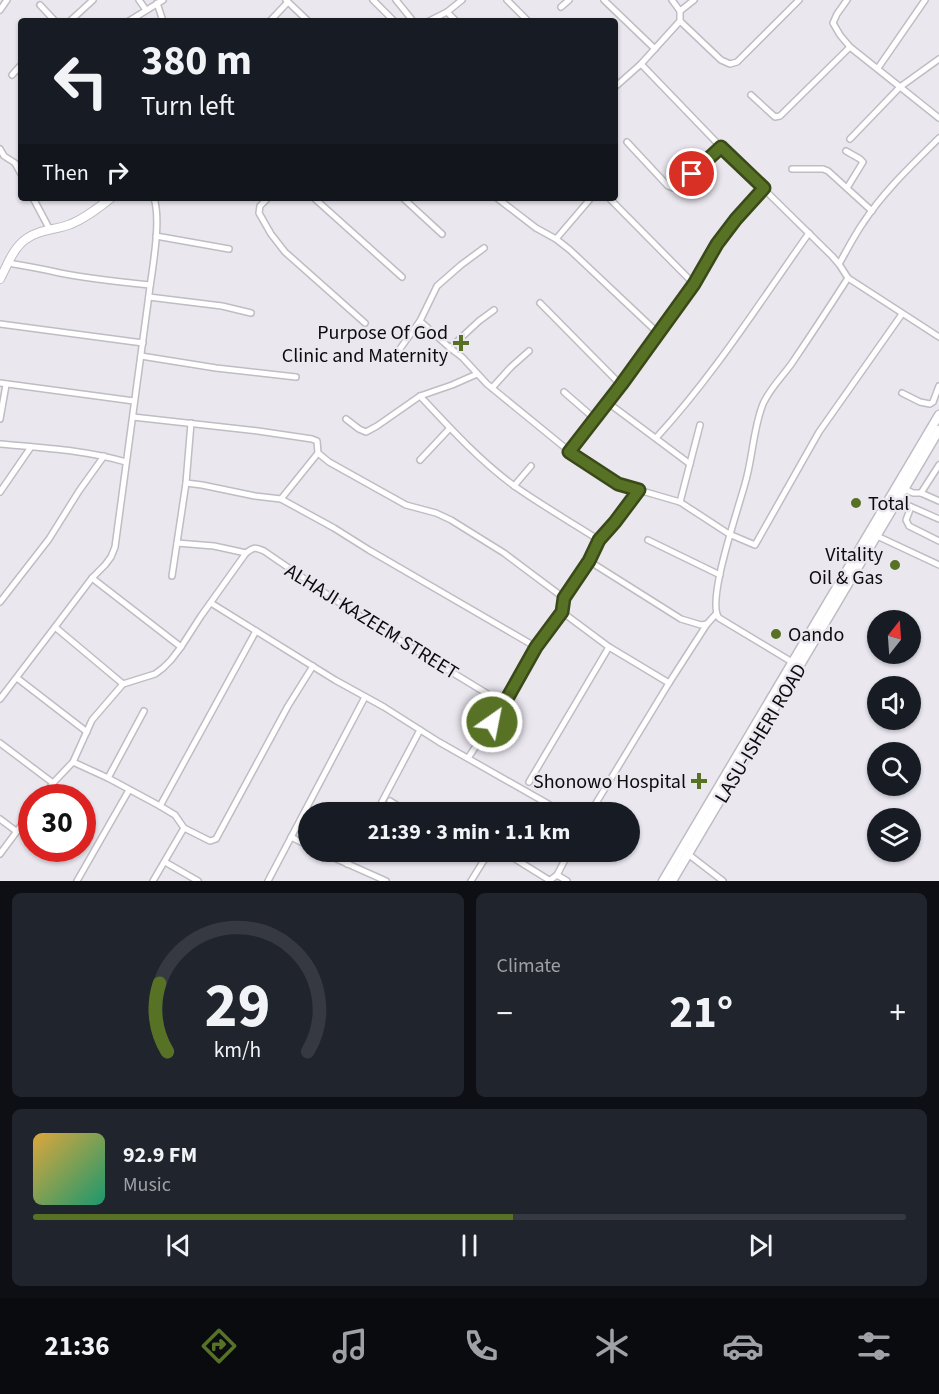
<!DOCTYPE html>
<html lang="en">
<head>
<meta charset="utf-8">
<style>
	:root { --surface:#171b24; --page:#20242c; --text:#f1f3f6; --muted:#9ea1a6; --line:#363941; --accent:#577225 }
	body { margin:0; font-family:"Source Sans 3",sans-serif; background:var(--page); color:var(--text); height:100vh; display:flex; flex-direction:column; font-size:22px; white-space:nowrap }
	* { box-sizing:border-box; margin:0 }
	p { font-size:20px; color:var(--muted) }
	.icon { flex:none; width:33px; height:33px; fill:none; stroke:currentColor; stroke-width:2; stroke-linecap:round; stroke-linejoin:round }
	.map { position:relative; height:881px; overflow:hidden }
	.panel { display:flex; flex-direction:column; gap:12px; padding:12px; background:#0d0f14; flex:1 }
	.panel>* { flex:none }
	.guide { position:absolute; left:18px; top:18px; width:600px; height:183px; border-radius:6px; box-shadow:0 2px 4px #0004; background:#171b24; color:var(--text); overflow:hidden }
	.needle { width:39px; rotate:17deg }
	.buttons { position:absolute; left:867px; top:610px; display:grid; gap:12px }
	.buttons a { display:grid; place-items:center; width:54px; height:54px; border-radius:50%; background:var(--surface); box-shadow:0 2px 4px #0004; font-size:30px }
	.speed { position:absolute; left:18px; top:784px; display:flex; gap:12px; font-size:30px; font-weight:700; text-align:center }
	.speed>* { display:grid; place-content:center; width:78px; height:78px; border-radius:50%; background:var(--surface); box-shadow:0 2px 4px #0004; line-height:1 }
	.speed .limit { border:9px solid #d22; background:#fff; color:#111 }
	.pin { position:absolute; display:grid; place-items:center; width:51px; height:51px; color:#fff; margin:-26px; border:3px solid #fff; border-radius:50%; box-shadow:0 2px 6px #0007 }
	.me { position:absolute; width:66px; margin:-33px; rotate:33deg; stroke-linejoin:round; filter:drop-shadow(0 0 4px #0008) }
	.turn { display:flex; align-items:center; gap:21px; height:126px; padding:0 24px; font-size:27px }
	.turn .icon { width:78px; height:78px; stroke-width:2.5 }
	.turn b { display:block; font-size:42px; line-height:51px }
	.then { display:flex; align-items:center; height:57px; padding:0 24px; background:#0003; gap:12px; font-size:22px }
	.big { font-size:45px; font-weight:700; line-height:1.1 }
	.panel .tile { flex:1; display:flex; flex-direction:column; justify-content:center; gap:9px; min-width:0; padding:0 21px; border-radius:9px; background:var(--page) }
	.panel .dial { align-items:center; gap:0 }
	.dial svg { height:156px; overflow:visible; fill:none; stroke:var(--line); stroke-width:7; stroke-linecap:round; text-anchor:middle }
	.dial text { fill:var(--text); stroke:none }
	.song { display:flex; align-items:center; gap:18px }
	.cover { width:72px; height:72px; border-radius:9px; background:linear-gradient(135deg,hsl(40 70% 55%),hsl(160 70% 35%)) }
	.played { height:6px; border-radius:3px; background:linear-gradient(90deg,var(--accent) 55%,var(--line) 55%) }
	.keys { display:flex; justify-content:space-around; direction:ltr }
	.heat { display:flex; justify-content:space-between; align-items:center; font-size:33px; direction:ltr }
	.panel .tiles { flex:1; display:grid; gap:12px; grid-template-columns:1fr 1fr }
	.tile:last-child { grid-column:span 2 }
	.trip { position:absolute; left:298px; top:802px; width:342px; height:60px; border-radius:30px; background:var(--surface); box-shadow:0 2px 4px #0004; font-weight:700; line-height:60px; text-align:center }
	.menu { display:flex; height:96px; justify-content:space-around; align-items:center; background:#090b0e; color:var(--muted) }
	.menu .icon { width:42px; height:42px }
	.menu .current { color:var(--accent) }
	.menu b { font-size:27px; color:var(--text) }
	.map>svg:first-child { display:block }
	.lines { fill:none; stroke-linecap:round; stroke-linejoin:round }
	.street-casing { stroke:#bfbcc4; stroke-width:8 }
	.secondary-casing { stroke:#bfbcc4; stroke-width:10 }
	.primary-casing { stroke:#bfbcc4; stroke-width:11 }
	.street { stroke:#fff; stroke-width:5 }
	.secondary { stroke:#fff; stroke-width:8 }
	.primary { stroke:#fff; stroke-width:8 }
	.route-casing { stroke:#394a18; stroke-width:15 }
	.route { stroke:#577225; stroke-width:10 }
	.poi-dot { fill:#577225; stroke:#eae7ef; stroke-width:2 }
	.labels { text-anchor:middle; stroke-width:5; stroke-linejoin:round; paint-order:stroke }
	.poi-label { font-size:20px; fill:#0c0b0d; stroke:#eae7ef; text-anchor:end }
	.street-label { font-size:20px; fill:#0c0b0d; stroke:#eae7ef }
</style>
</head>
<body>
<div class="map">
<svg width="939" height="881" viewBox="0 0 939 881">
	<rect width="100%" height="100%" fill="#eae7ef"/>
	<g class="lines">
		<g class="street-casing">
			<g id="street">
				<polyline points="139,0 146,10"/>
				<polyline points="286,0 308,21"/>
				<polyline points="373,0 394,21"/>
				<polyline points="396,0 413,21"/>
				<polyline points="507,0 528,21"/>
				<polyline points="604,0 655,49"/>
				<polyline points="672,0 680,11"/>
				<polyline points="847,0 837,14 833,23 840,35 850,47 939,118"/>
				<polyline points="157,3 163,21"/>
				<polyline points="40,5 55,21"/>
				<polyline points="561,7 569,0"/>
				<polyline points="0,10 7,0"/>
				<polyline points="447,12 456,21"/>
				<polyline points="70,21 93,0"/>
				<polyline points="129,21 163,0"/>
				<polyline points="270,21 288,2"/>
				<polyline points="429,21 447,12 462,0"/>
				<polyline points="680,21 721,60 730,64 737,62 799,0"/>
				<polyline points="641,64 721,147 832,256 839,264 848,278 939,337"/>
				<polyline points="878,68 925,0"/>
				<polyline points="12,75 21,65"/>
				<polyline points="615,87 641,64 680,21 680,11 694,0"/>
				<polyline points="751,95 775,117 780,116 850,47"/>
				<polyline points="850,139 900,87 939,59"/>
				<polyline points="627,142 668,186 673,188 678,187 721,147"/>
				<polyline points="0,149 4,156 15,163 21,174"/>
				<polyline points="846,151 860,159 863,162 847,188"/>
				<polyline points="792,169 823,169 828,171 872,211"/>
				<polyline points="33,198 50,230"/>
				<polyline points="268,198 260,206 259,213 271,234 285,252 365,323"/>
				<polyline points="314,198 402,277"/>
				<polyline points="403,198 442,234"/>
				<polyline points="497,198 536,228 556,239 570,250 658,333"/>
				<polyline points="609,198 694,284"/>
				<polyline points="156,236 229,249"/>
				<polyline points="556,239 591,198"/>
				<path d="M8 263C26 266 43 269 60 273 90 279 120 282 150 285"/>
				<path d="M839 264C847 250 854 236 863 223 884 191 912 165 939 138"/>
				<polyline points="149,297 222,306 251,313"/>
				<polyline points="540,303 621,385"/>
				<polyline points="420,321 450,348 462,357 487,384 569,451 618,484 680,502 729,534 755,545 819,432 902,314"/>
				<polyline points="0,324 143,343"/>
				<polyline points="450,348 479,321 494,310"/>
				<polyline points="141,356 216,368 296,377"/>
				<polyline points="394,357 420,321 437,286 461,265 484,248"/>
				<polyline points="0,383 134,401"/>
				<polyline points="492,388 511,367 529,351"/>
				<polyline points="564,392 595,419"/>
				<polyline points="902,393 920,402 930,404 933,402 939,386"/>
				<path d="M420 396C449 427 479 460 513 485 541 505 571 522 599 540"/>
				<polyline points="607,402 690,464"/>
				<polyline points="133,417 258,431 312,439 317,441 318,453 329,462 406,505 436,513 451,520 504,553 564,598"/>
				<polyline points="0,419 6,385"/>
				<polyline points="346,419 359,429 366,432 377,426 420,396 452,385 477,374"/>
				<path d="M656 438C714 375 760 302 809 233"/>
				<path d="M0 444C43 448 85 450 126 462"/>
				<polyline points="569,451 621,385 694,284 717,244 736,219 764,188"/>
				<polyline points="420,460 450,428"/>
				<polyline points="186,483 202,485 255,496 281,499 334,528 369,550 536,647"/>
				<polyline points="514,486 531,466"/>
				<polyline points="905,489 913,493 921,493 939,465"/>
				<polyline points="0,492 31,447"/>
				<polyline points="921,493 939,501"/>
				<polyline points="281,499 318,453"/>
				<polyline points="898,501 939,519"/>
				<polyline points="680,502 700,425"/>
				<polyline points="911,507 906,520 909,526 939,541"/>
				<polyline points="877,536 939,565"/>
				<polyline points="648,540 720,575"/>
				<polyline points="177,543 214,546 246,553"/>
				<polyline points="589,561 681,619 701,625 707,624"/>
				<polyline points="172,576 186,483 191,423"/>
				<polyline points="92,578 181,647"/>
				<polyline points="0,602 49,539 79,491 104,456"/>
				<polyline points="211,603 335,680 384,707 439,742 564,813"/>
				<polyline points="562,612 609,647 669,683"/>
				<polyline points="55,627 123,684"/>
				<path d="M792 662 719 618C705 601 742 499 747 476 753 452 754 426 763 404 770 388 783 376 792 363 811 335 830 306 848 278"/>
				<polyline points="17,678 87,732"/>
				<path d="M0 699 55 627 92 578 105 565 111 557 115 547C126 465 137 384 148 302 151 275 162 223 154 198"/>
				<polyline points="504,704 536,647 562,612 564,598 589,561 599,540 615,522 639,490"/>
				<polyline points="0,743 53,783 73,762 108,778 160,806 175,815 184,828"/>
				<path d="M73 762 92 720 123 684 155 674 163 668 171 660 181 647 201 616 246 553C254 547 255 547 264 551L350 610 504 704 468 758"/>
				<polyline points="108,778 144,711"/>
				<polyline points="529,782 609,647"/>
				<polyline points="42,798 53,783"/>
				<polyline points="390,801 409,813"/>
				<polyline points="160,806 256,631"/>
				<polyline points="376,813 420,730"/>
				<polyline points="590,813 669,683 707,624 716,614"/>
				<polyline points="0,819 16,831"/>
				<polyline points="291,837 309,846"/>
				<polyline points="321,852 386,881"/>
				<polyline points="472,852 484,860"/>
				<polyline points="504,852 549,880"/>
				<polyline points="0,854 32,811"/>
				<polyline points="688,854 723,881"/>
				<polyline points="165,862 198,881"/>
				<polyline points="347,864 354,852"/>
				<polyline points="557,875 567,881"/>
				<polyline points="77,881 129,790"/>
				<polyline points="153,881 184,828 210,841 216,839 288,706 313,666"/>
				<polyline points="268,881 365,697"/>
				<polyline points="471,881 484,860 490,852"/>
				<polyline points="549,881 557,875 569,852"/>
			</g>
		</g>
		<g class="secondary-casing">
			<path id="secondary" d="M0 279C7 266 13 248 26 239 39 229 57 230 71 224 86 218 98 208 111 198"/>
		</g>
		<g class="primary-casing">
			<g id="primary">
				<polyline points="663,881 939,415"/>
				<polyline points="672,881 939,430"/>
			</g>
		</g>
		<use href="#street" class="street"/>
		<use href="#secondary" class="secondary"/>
		<use href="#primary" class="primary"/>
	</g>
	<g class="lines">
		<g class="route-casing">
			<polyline id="route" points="492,722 504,704 536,647 562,612 564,598 589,561 599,540 615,522 639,490 618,484 569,452 621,385 694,284 717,244 736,219 764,188 721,147 692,174"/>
		</g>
		<use href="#route" class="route"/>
	</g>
	<g class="poi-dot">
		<path d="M458 334h6v6h6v6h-6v6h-6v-6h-6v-6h6z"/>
		<circle cx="856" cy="503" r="6"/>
		<circle cx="895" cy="565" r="6"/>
		<circle cx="776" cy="634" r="6"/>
		<path d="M696 772h6v6h6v6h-6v6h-6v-6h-6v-6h6z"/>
	</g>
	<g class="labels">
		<g class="poi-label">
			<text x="448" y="339">Purpose Of God<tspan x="448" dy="23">Clinic and Maternity</tspan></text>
			<text x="868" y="510" text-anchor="start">Total</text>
			<text x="883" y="561">Vitality<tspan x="883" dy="23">Oil &amp; Gas</tspan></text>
			<text x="788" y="641" text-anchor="start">Oando</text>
			<text x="686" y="788">Shonowo Hospital</text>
		</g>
		<g class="street-label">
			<text transform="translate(372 621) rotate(32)" y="7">ALHAJI KAZEEM STREET</text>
			<text transform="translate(760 733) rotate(-59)" y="7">LASU-ISHERI ROAD</text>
		</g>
	</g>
</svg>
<div class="buttons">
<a><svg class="needle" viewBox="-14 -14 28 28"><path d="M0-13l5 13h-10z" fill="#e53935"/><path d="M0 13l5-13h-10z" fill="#9ea1a6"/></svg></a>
<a><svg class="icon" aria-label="sound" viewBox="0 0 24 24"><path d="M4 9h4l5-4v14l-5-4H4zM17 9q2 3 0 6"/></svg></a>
<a><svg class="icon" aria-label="search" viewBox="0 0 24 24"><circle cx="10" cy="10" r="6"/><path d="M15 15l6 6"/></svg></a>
<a><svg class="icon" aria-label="layers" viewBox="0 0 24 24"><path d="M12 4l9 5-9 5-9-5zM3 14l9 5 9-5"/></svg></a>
</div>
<div class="speed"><div class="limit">30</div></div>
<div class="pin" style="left:692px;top:174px;background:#d93025"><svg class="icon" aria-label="arrive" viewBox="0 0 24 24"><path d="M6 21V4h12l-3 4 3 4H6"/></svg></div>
<svg class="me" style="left:492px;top:722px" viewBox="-20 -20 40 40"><circle r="17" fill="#577225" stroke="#fff" stroke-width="3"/><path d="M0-11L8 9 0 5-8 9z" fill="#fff"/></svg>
<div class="trip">21:39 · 3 min · 1.1 km</div>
<div class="guide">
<div class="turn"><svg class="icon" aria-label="left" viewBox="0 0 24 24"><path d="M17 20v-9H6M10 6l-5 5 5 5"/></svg><div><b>380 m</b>Turn left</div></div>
<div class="then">Then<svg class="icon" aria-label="right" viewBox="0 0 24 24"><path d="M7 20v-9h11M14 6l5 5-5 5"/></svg></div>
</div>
</div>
<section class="panel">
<div class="tiles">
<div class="tile dial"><svg viewBox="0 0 100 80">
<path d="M14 69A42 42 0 1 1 86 69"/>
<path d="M14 69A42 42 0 0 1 10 34" stroke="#577225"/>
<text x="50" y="56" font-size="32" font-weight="700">29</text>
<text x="50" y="72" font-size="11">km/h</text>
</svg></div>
<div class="tile"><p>Climate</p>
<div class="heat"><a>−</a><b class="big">21°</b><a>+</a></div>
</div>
<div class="tile">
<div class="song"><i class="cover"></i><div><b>92.9 FM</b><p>Music</p></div></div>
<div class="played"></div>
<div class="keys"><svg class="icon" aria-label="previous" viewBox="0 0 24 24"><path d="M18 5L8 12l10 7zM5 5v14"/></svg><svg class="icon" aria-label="pause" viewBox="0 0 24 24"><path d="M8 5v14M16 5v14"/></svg><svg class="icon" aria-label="next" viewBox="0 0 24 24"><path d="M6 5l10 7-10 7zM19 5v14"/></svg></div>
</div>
</div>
</section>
<nav class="menu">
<b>21:36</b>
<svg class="icon current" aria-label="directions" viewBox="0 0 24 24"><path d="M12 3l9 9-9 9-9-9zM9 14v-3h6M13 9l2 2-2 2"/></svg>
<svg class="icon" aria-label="music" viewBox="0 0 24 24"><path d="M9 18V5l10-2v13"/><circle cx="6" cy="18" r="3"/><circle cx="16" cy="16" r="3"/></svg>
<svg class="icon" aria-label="phone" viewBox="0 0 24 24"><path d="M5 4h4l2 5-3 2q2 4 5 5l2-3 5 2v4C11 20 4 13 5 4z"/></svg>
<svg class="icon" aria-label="climate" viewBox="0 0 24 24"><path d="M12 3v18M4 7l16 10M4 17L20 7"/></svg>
<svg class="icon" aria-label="car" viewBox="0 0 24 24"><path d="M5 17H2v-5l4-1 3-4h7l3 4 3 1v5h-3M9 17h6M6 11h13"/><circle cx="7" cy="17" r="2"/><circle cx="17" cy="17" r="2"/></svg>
<svg class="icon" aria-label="filters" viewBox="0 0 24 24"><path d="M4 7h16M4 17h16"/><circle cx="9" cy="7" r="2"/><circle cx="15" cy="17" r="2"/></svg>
</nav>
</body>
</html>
